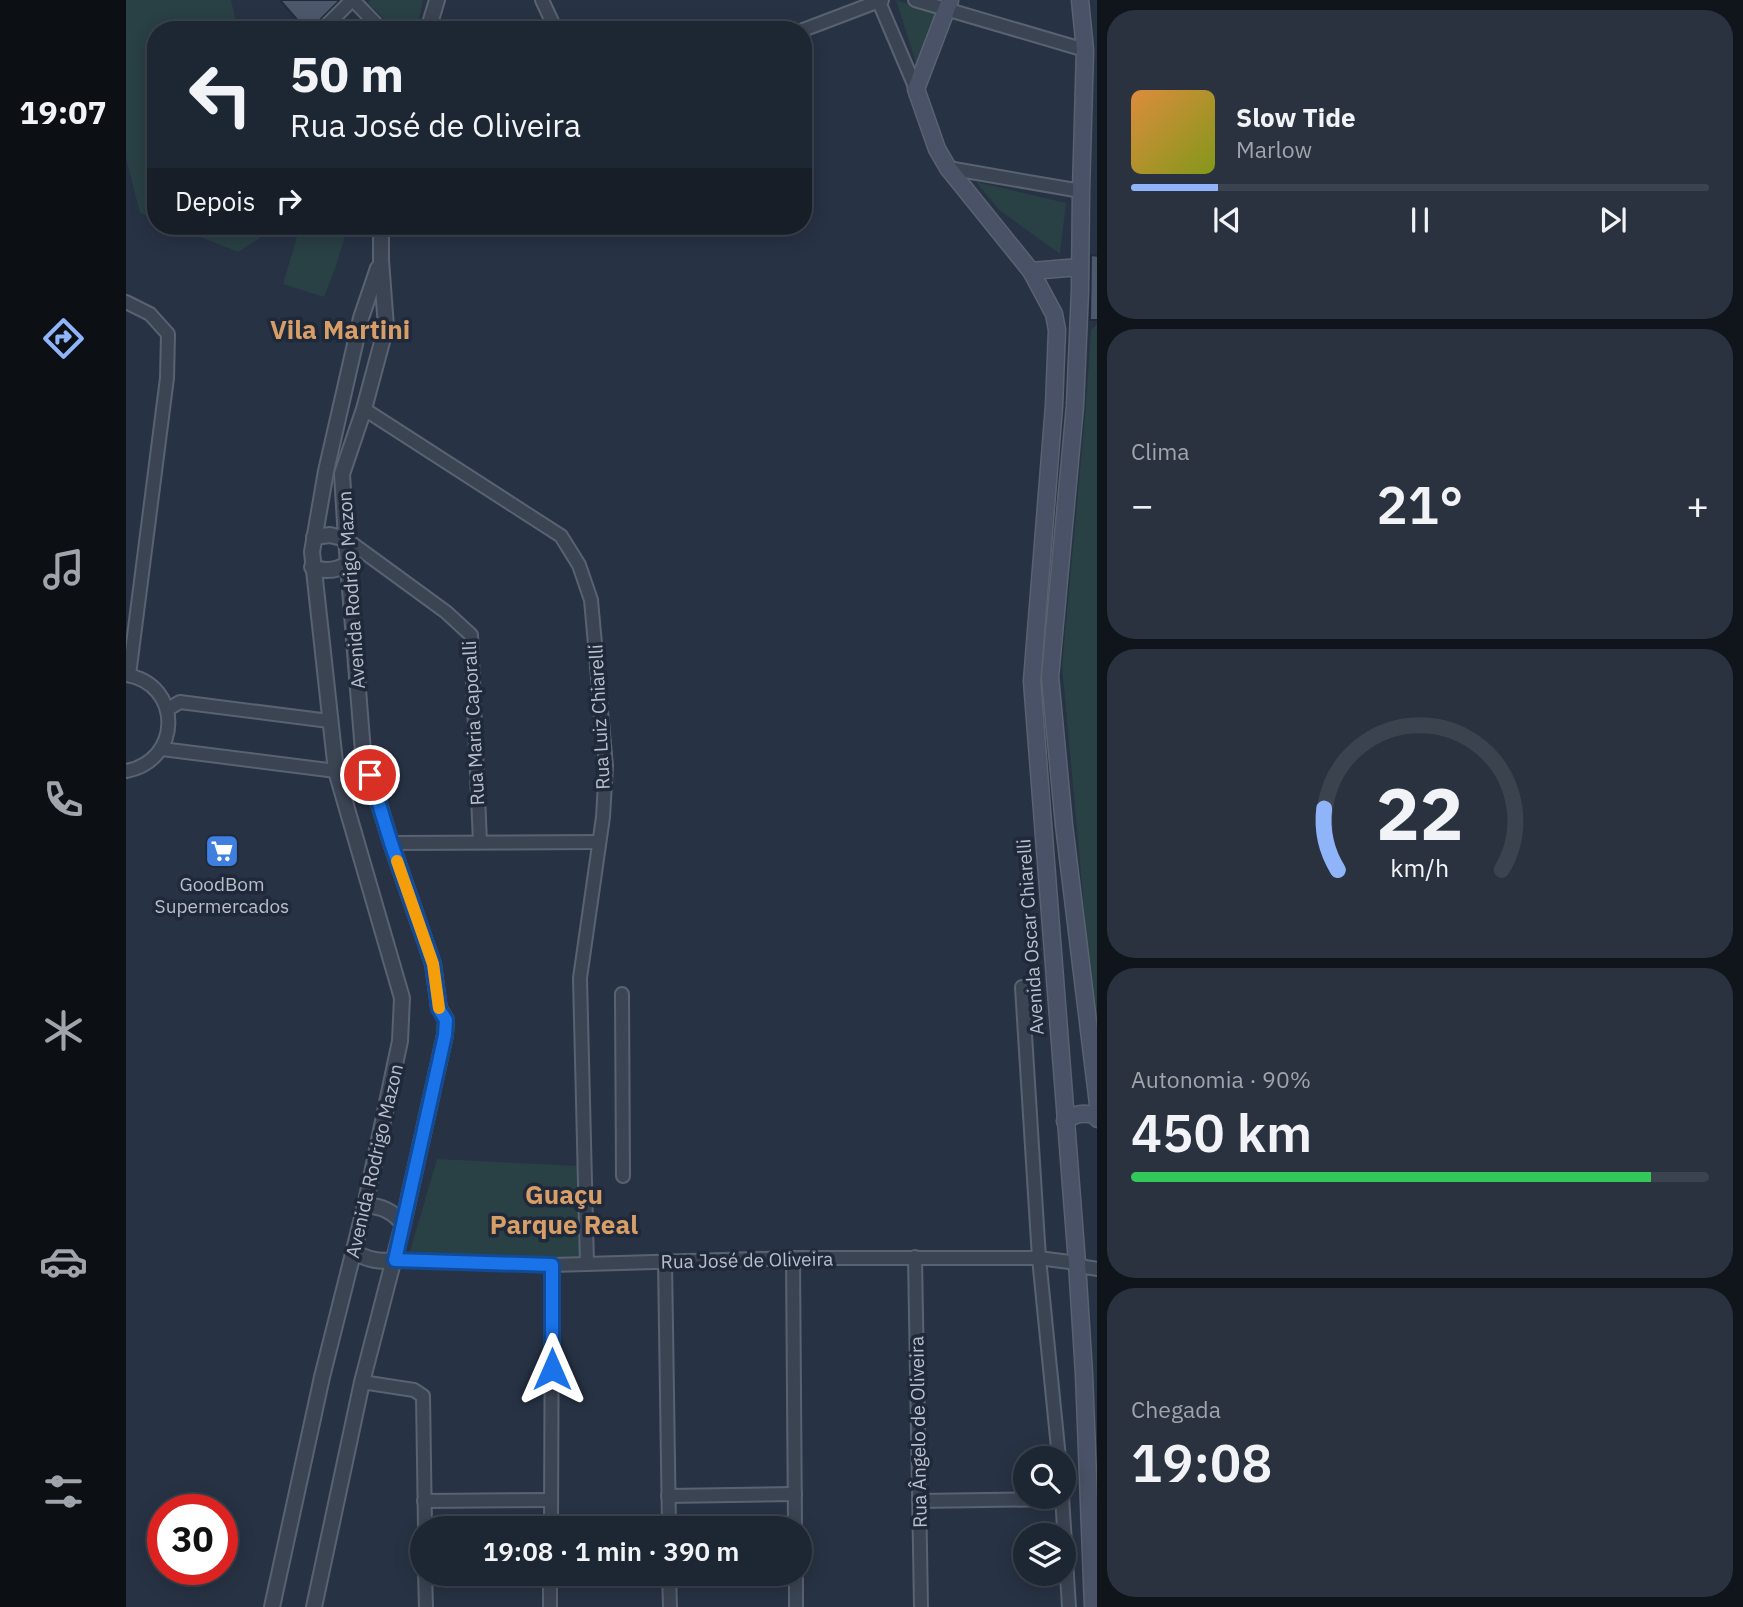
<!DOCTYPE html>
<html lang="pt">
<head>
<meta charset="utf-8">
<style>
	:root { --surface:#1d2633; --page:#2a323f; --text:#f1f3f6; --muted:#a0a5ac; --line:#3b434e; --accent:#90b4fa }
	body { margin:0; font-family:"IBM Plex Sans",sans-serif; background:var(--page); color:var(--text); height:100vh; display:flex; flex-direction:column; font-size:26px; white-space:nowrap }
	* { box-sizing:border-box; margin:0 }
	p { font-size:23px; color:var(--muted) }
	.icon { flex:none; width:38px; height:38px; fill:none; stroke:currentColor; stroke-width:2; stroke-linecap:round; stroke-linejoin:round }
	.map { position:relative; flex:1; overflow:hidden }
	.sheet { display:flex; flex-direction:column; gap:10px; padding:10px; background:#10151c; width:646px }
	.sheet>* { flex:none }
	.top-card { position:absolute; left:21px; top:21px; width:665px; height:214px; border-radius:28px; box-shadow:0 4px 18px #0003,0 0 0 2px var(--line); background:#1d2633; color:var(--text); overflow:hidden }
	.tools { position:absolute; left:887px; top:1446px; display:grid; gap:14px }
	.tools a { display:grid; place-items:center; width:63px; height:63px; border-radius:50%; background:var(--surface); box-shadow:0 4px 18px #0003,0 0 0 2px var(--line); font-size:35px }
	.speed { position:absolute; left:21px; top:1494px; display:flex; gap:14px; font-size:35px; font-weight:700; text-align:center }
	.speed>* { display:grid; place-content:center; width:91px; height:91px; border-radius:50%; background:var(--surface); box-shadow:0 4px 18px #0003,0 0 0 2px var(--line); line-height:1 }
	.speed .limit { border:10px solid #d22; background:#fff; color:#111 }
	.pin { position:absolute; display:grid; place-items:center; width:60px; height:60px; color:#fff; margin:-30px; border:4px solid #fff; border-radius:50%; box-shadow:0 2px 7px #0007 }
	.me { position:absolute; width:77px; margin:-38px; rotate:0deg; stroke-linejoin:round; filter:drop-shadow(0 0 5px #0008) }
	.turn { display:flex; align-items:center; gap:24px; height:147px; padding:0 28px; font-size:32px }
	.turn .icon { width:91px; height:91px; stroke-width:2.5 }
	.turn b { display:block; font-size:49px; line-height:60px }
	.then { display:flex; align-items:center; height:66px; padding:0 28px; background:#0003; gap:14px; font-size:26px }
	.big { font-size:52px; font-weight:600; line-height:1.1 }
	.sheet .card { flex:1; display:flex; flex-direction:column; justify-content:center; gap:10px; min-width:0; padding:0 24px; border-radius:28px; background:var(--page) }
	.sheet .dial { align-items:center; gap:0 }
	.dial svg { height:182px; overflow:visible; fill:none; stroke:var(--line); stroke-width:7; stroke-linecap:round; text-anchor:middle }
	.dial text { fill:var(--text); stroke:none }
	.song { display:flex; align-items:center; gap:21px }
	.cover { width:84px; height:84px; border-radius:10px; background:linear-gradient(135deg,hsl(30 70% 55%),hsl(70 70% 35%)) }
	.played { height:7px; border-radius:4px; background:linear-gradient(90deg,var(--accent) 15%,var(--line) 15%) }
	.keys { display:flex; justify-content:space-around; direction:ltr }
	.heat { display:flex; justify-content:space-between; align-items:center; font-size:38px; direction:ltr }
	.charge { height:10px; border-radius:5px; background:linear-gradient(90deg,#34c759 90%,var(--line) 0) }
	.trip { position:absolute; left:284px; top:1516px; width:402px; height:70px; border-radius:35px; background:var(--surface); box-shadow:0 4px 18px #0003,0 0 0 2px var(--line); font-weight:600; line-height:70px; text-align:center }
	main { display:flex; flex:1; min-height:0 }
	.menu { display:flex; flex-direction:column; width:126px; justify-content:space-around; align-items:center; background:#0c0f14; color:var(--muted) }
	.menu .icon { width:49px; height:49px }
	.menu .active { color:var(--accent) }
	.menu b { font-size:32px; color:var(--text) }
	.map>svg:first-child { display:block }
	.green { fill:#294044 }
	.building { fill:#4d586d; stroke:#222b3a; stroke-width:2 }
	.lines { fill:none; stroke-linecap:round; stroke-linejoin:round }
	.minor-casing { stroke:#596270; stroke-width:16 }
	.tertiary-casing { stroke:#596270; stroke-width:18 }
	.secondary-casing { stroke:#596270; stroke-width:19 }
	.minor { stroke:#3b4453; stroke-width:12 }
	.tertiary { stroke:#3b4453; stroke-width:14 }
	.secondary { stroke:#495266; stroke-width:16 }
	.route-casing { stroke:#114b97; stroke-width:18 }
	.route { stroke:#1a73e8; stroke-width:12 }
	.slow { stroke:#f59e0b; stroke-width:12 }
	.labels { text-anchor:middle; stroke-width:7; stroke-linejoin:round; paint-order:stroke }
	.street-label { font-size:19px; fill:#b8bfcd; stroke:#202939 }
	.poi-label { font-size:19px; fill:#b8bfcd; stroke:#202939 }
	.district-label { font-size:26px; font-weight:bold; fill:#d89e68; stroke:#202939 }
</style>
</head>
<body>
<main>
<nav class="menu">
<b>19:07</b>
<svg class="icon active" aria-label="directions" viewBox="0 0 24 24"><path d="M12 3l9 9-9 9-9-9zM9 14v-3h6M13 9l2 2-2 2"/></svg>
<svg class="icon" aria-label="music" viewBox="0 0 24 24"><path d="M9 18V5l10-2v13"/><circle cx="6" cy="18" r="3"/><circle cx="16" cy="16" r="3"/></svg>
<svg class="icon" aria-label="phone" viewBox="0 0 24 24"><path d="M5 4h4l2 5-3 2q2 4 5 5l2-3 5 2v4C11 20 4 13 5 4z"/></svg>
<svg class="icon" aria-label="climate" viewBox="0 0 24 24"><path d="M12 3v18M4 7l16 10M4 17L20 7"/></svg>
<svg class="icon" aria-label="car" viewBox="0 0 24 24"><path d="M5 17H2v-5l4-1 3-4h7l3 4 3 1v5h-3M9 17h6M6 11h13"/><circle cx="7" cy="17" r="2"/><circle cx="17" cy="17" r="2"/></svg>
<svg class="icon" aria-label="filters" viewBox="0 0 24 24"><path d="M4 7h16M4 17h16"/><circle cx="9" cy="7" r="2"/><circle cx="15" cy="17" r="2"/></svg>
</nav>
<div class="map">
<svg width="972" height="1607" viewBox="0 0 972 1607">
	<rect width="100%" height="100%" fill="#273244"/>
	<g class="green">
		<polygon points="0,0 105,0 112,30 30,30 30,219 14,213 0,158"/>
		<polygon points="245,0 297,0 291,30 269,30 242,3"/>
		<polygon points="770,0 812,14 790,63"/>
		<polygon points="850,182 940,203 934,254 873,210"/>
		<polygon points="47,226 153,226 112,252"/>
		<polygon points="174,226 222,226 210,266 198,297 157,284"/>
		<polygon points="971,324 971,1049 936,666 960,405 965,330"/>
		<polygon points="311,1159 455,1166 457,1259 283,1255"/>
	</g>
	<g class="building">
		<polygon points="154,0 214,0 190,24 186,30 180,30"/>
		<polygon points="965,255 972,256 972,320 964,320"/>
	</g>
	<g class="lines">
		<g class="minor-casing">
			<g id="minor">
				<polyline points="227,0 256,30"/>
				<polyline points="416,0 430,30"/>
				<polyline points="789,0 959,50"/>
				<polyline points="753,2 790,89"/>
				<polyline points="196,30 226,0"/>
				<polyline points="677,30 756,0"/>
				<polyline points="822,168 955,191"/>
				<polyline points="0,302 24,314 42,334 41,378 3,675"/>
				<polyline points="238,409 435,536 453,565 465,600 480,766 477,817 454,978 461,1264"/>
				<polyline points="220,539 320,612 345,635 354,842"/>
				<path d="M0 675C57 684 56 761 0 771"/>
				<polyline points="42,709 54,702 203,721"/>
				<polyline points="36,749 210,771"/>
				<polyline points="265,843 473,842"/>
				<polyline points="896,987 913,1258 933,1458"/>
				<polyline points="496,994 497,1176"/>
				<polyline points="789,1257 795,1607"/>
				<polyline points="667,1258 669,1528"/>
				<polyline points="269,1260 426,1265 667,1258 913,1258 951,1263 959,1267 972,1269"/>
				<polyline points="539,1261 543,1528"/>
				<polyline points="236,1382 288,1390 297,1396 299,1528"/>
				<polyline points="542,1496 669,1494"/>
				<polyline points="936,1496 943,1607"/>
				<polyline points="298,1501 425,1500"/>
				<polyline points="793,1501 936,1499"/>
				<polyline points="425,1528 426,1265"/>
				<polyline points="299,1573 300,1607"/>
				<polyline points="543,1573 544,1607"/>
				<polyline points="670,1573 670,1607"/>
				<polyline points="424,1607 424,1573"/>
			</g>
		</g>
		<g class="tertiary-casing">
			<g id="tertiary">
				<polyline points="302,30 311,0"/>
				<polyline points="188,537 204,535 220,539"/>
				<path d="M186 567C199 572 211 571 222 563"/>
				<path d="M239 1206C255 1205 267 1211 277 1224"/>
				<path d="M227 1251C241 1260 253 1262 269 1260"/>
				<polyline points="146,1607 196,1377 239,1206 274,1041 276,998 210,771 186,552 200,471 235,318 252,268"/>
				<polyline points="188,1607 236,1382 277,1224 319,1035 320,1020 313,1008 307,964 265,843 237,752 220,539 216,474 238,409 260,327 255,260 255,226"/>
			</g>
		</g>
		<g class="secondary-casing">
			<g id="secondary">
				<polyline points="824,0 790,89 811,149 822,168 905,271 928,314 931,330 928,406 906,681 951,1263 958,1374 967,1607"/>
				<polyline points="954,0 959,50 955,191 954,290 949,406 924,677 938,825 972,1104"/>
				<polyline points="905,271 954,267"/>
				<path d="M939 1121C949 1114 956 1112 968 1115L972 1119"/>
			</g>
		</g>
		<use href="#minor" class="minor"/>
		<use href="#tertiary" class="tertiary"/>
		<use href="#secondary" class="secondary"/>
	</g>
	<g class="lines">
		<g class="route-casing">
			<polyline id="route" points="244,775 265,843 307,964 313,1009 320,1020 319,1035 269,1260 426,1265 426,1369"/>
		</g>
		<use href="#route" class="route"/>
		<polyline class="slow" points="271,861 307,964 313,1008"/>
	</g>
	<defs>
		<g id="supermarket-square" transform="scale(1.75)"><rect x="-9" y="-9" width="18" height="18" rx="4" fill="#3f7fe0" stroke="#202939"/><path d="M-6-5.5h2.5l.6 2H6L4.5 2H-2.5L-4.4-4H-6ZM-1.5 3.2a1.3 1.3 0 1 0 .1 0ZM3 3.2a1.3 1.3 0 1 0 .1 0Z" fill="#fff"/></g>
	</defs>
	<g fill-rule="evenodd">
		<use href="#supermarket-square" x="96" y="851"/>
	</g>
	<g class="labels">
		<g class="street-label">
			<text transform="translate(225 590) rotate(-94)" y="7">Avenida Rodrigo Mazon</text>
			<text transform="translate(473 717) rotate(-93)" y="7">Rua Luiz Chiarelli</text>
			<text transform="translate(347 723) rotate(-93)" y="7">Rua Maria Caporalli</text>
			<text transform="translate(904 937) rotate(-94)" y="7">Avenida Oscar Chiarelli</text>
			<text transform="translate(248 1161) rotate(-77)" y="7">Avenida Rodrigo Mazon</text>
			<text transform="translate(621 1260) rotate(-1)" y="7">Rua José de Oliveira</text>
			<text transform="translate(792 1432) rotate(-91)" y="7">Rua Ângelo de Oliveira</text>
		</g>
		<g class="poi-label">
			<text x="96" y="891">GoodBom<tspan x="96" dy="22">Supermercados</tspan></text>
		</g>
		<g class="district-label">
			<text x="214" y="339">Vila Martini</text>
			<text x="438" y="1204">Guaçu<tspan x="438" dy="30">Parque Real</tspan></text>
		</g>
	</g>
</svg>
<div class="tools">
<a><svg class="icon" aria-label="search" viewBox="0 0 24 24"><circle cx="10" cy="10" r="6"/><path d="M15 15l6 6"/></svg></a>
<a><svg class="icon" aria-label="layers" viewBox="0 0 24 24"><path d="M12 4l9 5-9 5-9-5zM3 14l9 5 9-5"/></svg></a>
</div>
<div class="speed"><div class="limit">30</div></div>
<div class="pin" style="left:244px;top:775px;background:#d93025"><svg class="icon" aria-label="arrive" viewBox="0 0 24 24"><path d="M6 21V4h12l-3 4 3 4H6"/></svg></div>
<svg class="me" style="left:426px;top:1369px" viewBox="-20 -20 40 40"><path d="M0-17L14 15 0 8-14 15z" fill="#1a73e8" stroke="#fff" stroke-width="4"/></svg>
<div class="trip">19:08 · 1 min · 390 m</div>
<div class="top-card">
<div class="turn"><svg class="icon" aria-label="left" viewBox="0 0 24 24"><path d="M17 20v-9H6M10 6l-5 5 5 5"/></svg><div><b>50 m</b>Rua José de Oliveira</div></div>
<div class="then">Depois<svg class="icon" aria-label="right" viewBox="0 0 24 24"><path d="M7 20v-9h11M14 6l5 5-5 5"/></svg></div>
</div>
</div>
<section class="sheet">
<div class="card">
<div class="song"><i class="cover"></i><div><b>Slow Tide</b><p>Marlow</p></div></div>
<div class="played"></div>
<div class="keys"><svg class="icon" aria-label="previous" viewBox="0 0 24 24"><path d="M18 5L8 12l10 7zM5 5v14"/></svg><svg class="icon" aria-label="pause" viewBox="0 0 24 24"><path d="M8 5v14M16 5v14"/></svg><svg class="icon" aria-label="next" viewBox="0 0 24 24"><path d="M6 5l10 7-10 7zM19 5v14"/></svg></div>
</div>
<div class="card"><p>Clima</p>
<div class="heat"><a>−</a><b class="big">21°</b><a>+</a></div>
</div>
<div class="card dial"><svg viewBox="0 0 100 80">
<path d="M14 69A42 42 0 1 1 86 69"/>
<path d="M14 69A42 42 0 0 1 8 42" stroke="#90b4fa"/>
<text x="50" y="56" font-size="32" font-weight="700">22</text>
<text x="50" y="72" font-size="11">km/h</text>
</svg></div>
<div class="card"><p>Autonomia · 90%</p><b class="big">450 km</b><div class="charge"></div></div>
<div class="card"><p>Chegada</p><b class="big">19:08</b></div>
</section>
</main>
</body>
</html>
